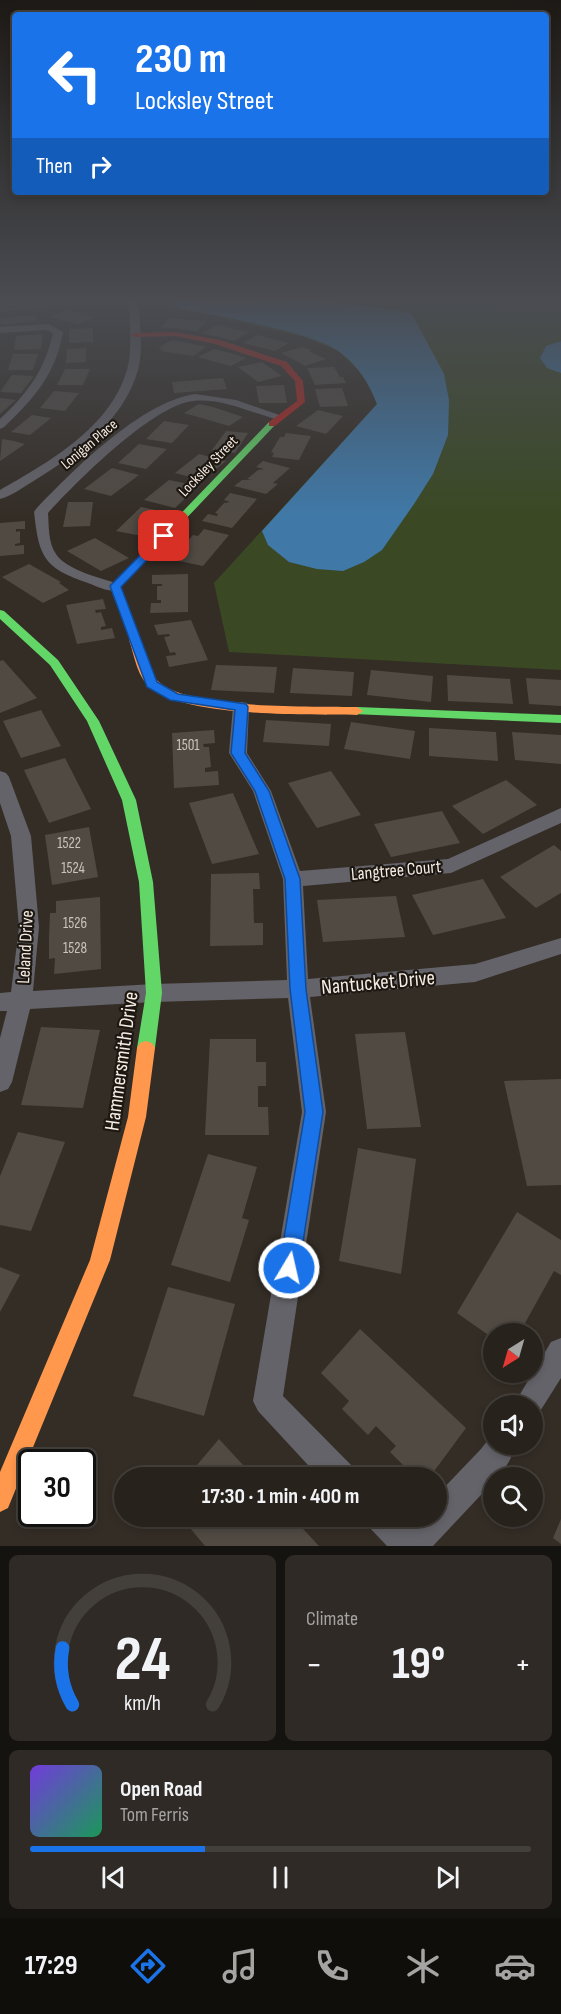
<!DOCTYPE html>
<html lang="en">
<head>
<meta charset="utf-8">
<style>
	:root { --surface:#27221c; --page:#2f2a25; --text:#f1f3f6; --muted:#a4a4a3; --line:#433f3b; --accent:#1a73e8 }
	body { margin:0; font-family:"Sofia Sans Condensed",sans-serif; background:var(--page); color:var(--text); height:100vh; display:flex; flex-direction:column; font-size:22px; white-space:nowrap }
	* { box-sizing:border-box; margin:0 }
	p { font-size:20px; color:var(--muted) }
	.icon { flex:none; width:33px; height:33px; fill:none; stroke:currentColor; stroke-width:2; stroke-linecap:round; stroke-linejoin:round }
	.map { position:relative; height:1546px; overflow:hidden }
	.panel { display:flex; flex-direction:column; gap:9px; padding:9px; background:#15130f; flex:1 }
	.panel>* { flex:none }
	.banner { position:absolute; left:12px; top:12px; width:537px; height:183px; border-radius:6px; box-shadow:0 3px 9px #0003,0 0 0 2px var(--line); background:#1a73e8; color:#fff; overflow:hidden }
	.needle { width:39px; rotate:217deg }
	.buttons { position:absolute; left:483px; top:1323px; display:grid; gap:12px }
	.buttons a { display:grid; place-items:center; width:60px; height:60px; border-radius:50%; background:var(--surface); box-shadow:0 3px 9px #0003,0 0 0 2px var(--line); font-size:30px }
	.speed { position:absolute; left:18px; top:1449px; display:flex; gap:12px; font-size:30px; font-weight:700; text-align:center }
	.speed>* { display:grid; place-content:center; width:78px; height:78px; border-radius:50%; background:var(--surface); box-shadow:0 3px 9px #0003,0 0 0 2px var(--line); line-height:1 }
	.speed .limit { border:3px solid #111; border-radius:9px; background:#fff; color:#111 }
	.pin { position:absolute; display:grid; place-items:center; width:51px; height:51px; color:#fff; margin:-26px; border-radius:12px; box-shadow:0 3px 9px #0006 }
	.me { position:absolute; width:66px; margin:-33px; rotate:9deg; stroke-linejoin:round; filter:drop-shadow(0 0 4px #0008) }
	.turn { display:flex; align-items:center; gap:21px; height:126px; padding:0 24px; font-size:27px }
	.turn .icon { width:78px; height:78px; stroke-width:2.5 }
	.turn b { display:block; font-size:42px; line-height:51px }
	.then { display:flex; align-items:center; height:57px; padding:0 24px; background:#0003; gap:12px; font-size:22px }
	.big { font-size:45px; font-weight:700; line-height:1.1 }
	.panel .widget { flex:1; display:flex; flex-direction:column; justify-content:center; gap:9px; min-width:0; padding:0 21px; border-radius:9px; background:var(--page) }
	.panel .dial { align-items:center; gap:0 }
	.dial svg { height:156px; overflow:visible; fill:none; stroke:var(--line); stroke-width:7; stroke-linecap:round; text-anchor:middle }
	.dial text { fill:var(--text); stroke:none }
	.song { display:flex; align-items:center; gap:18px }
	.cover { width:72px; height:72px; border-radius:9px; background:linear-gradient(135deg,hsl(260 70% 55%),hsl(150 70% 35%)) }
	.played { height:6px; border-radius:3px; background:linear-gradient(90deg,var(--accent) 35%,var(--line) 35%) }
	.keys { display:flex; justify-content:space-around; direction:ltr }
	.heat { display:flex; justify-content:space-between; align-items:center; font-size:33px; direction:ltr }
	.panel .tiles { flex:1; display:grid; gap:9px; grid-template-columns:1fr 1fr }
	.widget:last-child { grid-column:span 2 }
	.trip { position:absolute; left:114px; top:1467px; width:333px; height:60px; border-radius:30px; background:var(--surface); box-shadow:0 3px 9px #0003,0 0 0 2px var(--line); font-weight:700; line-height:60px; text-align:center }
	.tabs { display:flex; height:96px; justify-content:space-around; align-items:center; background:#100e0b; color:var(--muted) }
	.tabs .icon { width:42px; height:42px }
	.tabs .on { color:var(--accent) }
	.tabs b { font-size:27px; color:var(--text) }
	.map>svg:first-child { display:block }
	.green { fill:#3a4924 }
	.water { fill:#4079a8 }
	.building { fill:#504a43 }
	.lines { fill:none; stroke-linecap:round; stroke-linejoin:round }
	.street { fill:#646369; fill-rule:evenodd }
	.fast { fill:#63d668; fill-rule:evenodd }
	.slow { fill:#ff974d; fill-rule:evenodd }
	.jam { fill:#b3261e; fill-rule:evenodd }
	.route { fill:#1a73e8; stroke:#114b97; stroke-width:1.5 }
	.labels { text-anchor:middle; stroke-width:4.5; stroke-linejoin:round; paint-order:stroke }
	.far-street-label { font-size:15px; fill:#f5ece4; stroke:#1d1711 }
	.number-label { font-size:15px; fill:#ccc4bc }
	.street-label { font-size:18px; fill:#f5ece4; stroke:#1d1711 }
	.near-street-label { font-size:21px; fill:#f5ece4; stroke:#1d1711 }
</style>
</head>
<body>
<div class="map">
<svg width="561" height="1546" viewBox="0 0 561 1546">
	<rect width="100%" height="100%" fill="#342d26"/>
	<polygon class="green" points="0,301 561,301 561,670 229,652 214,583 377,404 365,377 338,351 304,337 179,308 103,303 0,312"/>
	<g class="water">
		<path d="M173 301 230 303 314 301 381 308 412 314 444 374 449 400 448 435 433 474 414 504 382 550 364 562 343 571 317 569 289 562 268 545 262 531 377 404C369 383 358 366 340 352 312 331 216 316 179 308Z"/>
		<polygon points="561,341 561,373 547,368 540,358 546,346"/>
	</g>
	<g class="building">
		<polygon points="66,310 80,314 94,317 78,324 51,317"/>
		<polygon points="35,315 38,321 1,325 0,321 0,318"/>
		<polygon points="170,318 191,320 206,321 197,331 161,327"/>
		<polygon points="218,325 234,329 249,332 234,341 202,333"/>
		<polygon points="93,328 93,342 69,343 69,329"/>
		<polygon points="43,334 41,349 14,350 16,336"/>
		<polygon points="257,335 289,343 275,351 243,343"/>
		<polygon points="172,340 189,343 206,347 193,356 160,351 162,349 158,348"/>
		<polygon points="302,347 312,350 309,351 326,359 305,366 281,353"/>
		<polygon points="86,348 86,362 66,363 67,349"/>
		<polygon points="214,349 230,353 246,358 231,366 198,357"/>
		<polygon points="13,354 38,354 33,370 8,370"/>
		<polygon points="262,362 282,376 258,382 238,367"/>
		<polygon points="334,367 340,377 343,377 346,383 315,385 307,368"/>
		<polygon points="65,369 90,369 83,385 57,385"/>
		<polygon points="12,375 34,376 21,393 0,392"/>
		<polygon points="223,378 227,389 174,393 172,382"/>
		<polygon points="284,385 287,403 259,403 256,386"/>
		<polygon points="342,388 348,406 320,407 315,389"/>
		<polygon points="54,391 79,393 65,411 40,408"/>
		<polygon points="0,398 16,400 0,414"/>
		<polygon points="199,404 213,407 243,417 229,426 184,413"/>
		<polygon points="318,410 343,416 326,434 296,426"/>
		<polygon points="32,415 51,418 30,435 11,432"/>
		<polygon points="164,421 189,425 172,443 146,439"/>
		<polygon points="226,431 248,433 235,453 212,450"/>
		<polygon points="286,433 311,436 299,460 272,457 274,453 271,452 280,437 284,437"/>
		<polygon points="2,439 14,441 25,444 0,461"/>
		<polygon points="139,444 167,449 146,469 118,463"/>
		<polygon points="199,454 226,461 202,480 175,473"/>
		<polygon points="263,461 290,468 273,483 278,484 266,494 234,486 242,480 252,480 247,479 258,470 264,469 256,467"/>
		<polygon points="112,468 139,475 111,496 84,489"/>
		<polygon points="169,480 198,486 175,508 144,500"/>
		<polygon points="230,493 257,499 232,528 202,521 208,514 217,516 218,514 215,513 224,503 230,502 224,500"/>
		<polygon points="68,502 93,502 90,526 63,527"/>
		<polygon points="141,507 170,513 147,537 116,531"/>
		<polygon points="25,521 25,529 16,529 16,532 20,531 20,543 15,544 15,546 24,545 24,554 0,556 0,523"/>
		<polygon points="204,529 229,535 203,566 174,560 179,554 176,553 193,535 198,536"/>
		<polygon points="95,538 129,558 101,571 67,551"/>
		<polygon points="29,564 61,582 59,583 69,590 43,603 2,577"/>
		<polygon points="188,574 188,612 150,613 151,603 161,603 161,600 157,600 157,586 162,586 162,584 152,584 152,575"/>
		<polygon points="103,599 106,609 95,610 96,613 101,612 106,626 101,627 101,630 112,628 115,638 77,644 66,605"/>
		<polygon points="191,620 208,660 169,667 166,656 176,655 175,652 170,653 164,637 170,636 169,634 158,635 154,625"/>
		<polygon points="3,660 37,698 0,713 0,661"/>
		<polygon points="216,665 277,667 274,693 211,690"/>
		<polygon points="293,668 354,672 352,696 290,693"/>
		<polygon points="371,670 433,676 431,702 367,695"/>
		<polygon points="447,675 510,679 513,704 448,701"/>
		<polygon points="526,678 561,680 561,706 529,704"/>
		<polygon points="41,710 61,746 21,758 3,721"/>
		<polygon points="266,720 331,724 329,746 263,742"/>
		<polygon points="351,722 415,731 410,759 344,749"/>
		<polygon points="429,728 496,732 498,761 429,756"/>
		<polygon points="214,730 215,743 203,744 204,747 209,747 211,767 205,768 205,772 218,771 219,785 174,788 172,733"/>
		<polygon points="512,732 561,735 561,764 515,760"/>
		<polygon points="65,758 91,809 49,823 24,770"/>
		<polygon points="331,771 361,815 317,828 288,783"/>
		<polygon points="506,780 537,805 483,834 452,806"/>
		<polygon points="233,793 259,854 212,864 189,803"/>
		<polygon points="442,811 460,843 391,857 374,824"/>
		<polygon points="89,827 98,877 52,885 45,835"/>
		<polygon points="554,845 561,851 561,893 536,908 500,877"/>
		<polygon points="259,873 260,889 253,889 254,923 263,923 263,945 210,946 211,874"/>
		<polygon points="483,879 506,918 433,935 412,895"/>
		<polygon points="396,896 405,937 323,942 317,900"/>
		<polygon points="100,897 101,969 54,974 55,958 49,959 49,937 50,913 56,913 56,901"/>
		<polygon points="41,1027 100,1030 83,1108 21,1105"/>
		<polygon points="405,1032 421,1127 367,1129 355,1034"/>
		<polygon points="210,1039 256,1039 256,1062 266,1062 266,1086 258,1086 258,1107 268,1107 269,1135 205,1135"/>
		<polygon points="561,1079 561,1185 527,1186 504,1081"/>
		<polygon points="18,1132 65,1142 31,1231 0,1225 0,1176"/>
		<polygon points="358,1148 416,1159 401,1274 339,1261"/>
		<polygon points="208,1154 257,1167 242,1218 249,1220 230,1282 171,1265"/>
		<polygon points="517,1212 561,1240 561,1275 554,1271 525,1323 533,1329 530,1334 494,1334 494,1339 457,1313"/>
		<polygon points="0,1267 20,1275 0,1312"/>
		<polygon points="168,1287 235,1304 204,1416 133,1396"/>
		<polygon points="360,1329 466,1428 429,1478 416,1478 390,1452 396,1446 376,1426 368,1435 342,1409 349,1401 321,1373"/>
		<polygon points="219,1439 255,1478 186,1478"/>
		<polygon points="180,1516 291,1516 319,1546 205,1546"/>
		<polygon points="561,1519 561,1544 553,1538"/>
	</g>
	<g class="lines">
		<g class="street">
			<path d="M129 301H139C139 324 144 348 138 370 123 422 76 455 32 482 22 488 11 496 0 499V490C49 462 110 428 127 370 133 348 129 324 129 301Z"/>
			<path d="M48 324 63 332C56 373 34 399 4 427L0 429V419C27 394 45 370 53 333L46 330 0 333V327Z"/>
			<path d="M195 394 236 400 285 417 279 420C251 413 223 398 193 401 153 405 76 482 48 513 49 526 48 543 56 554 66 570 103 579 120 584L122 587 120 590C110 593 98 587 88 583 44 568 39 557 34 512L36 509C73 470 141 402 195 394Z"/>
			<polygon points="241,702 247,703 249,707 247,753 271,791 300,871 448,859 561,808 561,823 451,873 303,886 308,979 475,964 561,938 561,954 475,982 310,997 326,1112 283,1396 353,1467 357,1478 320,1478 258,1411 253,1401 302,1112 288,998 154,1002 30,1009 12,1082 8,1089 0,1092 0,1038 7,1011 0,1011 0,993 11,992 19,927 11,836 0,803 0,771 6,773 9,777 31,836 39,927 33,991 154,984 287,980 283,879 253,791 229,753 233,707 235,703"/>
			<polygon points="561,1338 561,1378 537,1416 532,1418 532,1406 513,1406 551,1342"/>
			<path d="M494 1432V1444H517C512 1456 505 1473 494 1478V1481L433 1546H387L369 1527 365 1516H402L410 1524 417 1516H436V1496L481 1449Z"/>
		</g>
		<g class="fast">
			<polygon points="269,422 276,424 121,587 141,640 135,644 131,642 110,587"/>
			<polygon points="0,610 4,611 58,660 99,721 136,800 153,882 162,993 155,1048 152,1053 146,1055 140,1053 137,1048 146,993 139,882 122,800 87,721 50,665 0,619"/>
			<polygon points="357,707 561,715 561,723 353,714 351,711 353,708"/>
		</g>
		<g class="slow">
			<path d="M135 636 141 640C145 653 148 673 159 682 190 710 313 706 357 707L363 711 357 715C310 714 182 718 149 686 137 676 134 654 129 640Z"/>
			<polygon points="146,1041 152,1043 155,1048 146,1117 110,1260 8,1508 0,1512 0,1472 90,1260 128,1117 137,1048 140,1043"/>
		</g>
		<polygon class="jam" points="175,332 220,340 287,362 303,381 305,402 275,426 269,426 269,422 297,401 295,381 281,366 215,344 175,336 134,337 130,335 134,333"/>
	</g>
	<linearGradient id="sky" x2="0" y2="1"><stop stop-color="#1d1915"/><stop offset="0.58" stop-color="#4a4c52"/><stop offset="1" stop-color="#4a4c52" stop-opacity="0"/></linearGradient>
	<rect width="561" height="518" fill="url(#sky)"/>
	<polygon class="route" points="164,533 168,534 168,538 121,587 157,682 178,694 246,704 248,707 245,753 269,791 300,879 306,989 323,1112 299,1268 296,1275 289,1278 282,1275 279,1268 305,1112 290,989 285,879 255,791 231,753 235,710 170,700 147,687 110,586 161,534"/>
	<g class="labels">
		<g class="far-street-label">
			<text transform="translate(89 444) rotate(-40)" y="5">Lonigan Place</text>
			<text transform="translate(208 466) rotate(-46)" y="5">Locksley Street</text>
		</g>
		<g class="number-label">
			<text x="188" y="750">1501</text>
			<text x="69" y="848">1522</text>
			<text x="73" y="873">1524</text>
			<text x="75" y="928">1526</text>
			<text x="75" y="953">1528</text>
		</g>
		<g class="street-label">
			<text transform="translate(396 870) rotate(-5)" y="6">Langtree Court</text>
			<text transform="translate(25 947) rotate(-87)" y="6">Leland Drive</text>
		</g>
		<g class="near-street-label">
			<text transform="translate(378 982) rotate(-5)" y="7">Nantucket Drive</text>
			<text transform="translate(121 1061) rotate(-82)" y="7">Hammersmith Drive</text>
		</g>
	</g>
</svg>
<div class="buttons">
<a><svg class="needle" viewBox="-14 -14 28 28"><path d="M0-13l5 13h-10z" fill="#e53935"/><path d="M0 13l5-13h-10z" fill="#a4a4a3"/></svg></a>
<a><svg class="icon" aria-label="sound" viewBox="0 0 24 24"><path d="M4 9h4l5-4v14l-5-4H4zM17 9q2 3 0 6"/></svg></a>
<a><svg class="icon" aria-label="search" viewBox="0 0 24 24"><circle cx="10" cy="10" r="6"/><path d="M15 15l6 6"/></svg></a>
</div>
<div class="speed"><div class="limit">30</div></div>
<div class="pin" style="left:164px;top:536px;background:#d93025"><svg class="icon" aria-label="arrive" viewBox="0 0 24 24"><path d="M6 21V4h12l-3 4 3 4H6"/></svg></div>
<svg class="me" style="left:289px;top:1268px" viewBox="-20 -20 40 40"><circle r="17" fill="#1a73e8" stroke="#fff" stroke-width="3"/><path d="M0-11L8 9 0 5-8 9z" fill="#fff"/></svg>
<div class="trip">17:30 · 1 min · 400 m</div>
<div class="banner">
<div class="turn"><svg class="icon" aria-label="left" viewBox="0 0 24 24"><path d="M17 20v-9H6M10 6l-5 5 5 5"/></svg><div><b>230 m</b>Locksley Street</div></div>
<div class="then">Then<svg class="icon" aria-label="right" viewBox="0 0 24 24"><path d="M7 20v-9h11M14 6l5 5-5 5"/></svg></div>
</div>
</div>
<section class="panel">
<div class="tiles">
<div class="widget dial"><svg viewBox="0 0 100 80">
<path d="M14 69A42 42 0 1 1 86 69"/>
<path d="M14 69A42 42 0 0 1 9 40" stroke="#1a73e8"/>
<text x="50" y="56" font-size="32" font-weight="700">24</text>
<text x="50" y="72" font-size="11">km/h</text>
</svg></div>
<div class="widget"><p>Climate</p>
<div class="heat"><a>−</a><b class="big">19°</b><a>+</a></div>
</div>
<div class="widget">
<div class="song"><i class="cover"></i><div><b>Open Road</b><p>Tom Ferris</p></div></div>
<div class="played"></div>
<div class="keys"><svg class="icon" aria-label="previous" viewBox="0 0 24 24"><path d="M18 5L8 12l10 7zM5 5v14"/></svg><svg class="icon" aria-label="pause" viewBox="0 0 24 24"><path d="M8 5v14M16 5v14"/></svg><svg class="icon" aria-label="next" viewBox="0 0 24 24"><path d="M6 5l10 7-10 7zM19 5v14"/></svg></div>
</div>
</div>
</section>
<nav class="tabs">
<b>17:29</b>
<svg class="icon on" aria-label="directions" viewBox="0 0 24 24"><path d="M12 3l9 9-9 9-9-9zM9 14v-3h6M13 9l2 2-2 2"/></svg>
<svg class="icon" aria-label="music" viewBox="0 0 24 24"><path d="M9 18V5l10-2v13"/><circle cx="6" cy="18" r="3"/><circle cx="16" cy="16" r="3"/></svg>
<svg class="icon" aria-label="phone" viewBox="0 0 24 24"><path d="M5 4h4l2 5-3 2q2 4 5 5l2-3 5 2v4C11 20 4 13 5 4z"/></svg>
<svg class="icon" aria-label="climate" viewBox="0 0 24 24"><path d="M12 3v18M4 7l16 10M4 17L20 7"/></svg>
<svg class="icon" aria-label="car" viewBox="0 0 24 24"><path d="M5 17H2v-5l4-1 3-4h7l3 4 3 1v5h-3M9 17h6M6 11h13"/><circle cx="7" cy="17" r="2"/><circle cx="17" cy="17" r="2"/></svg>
</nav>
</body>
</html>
